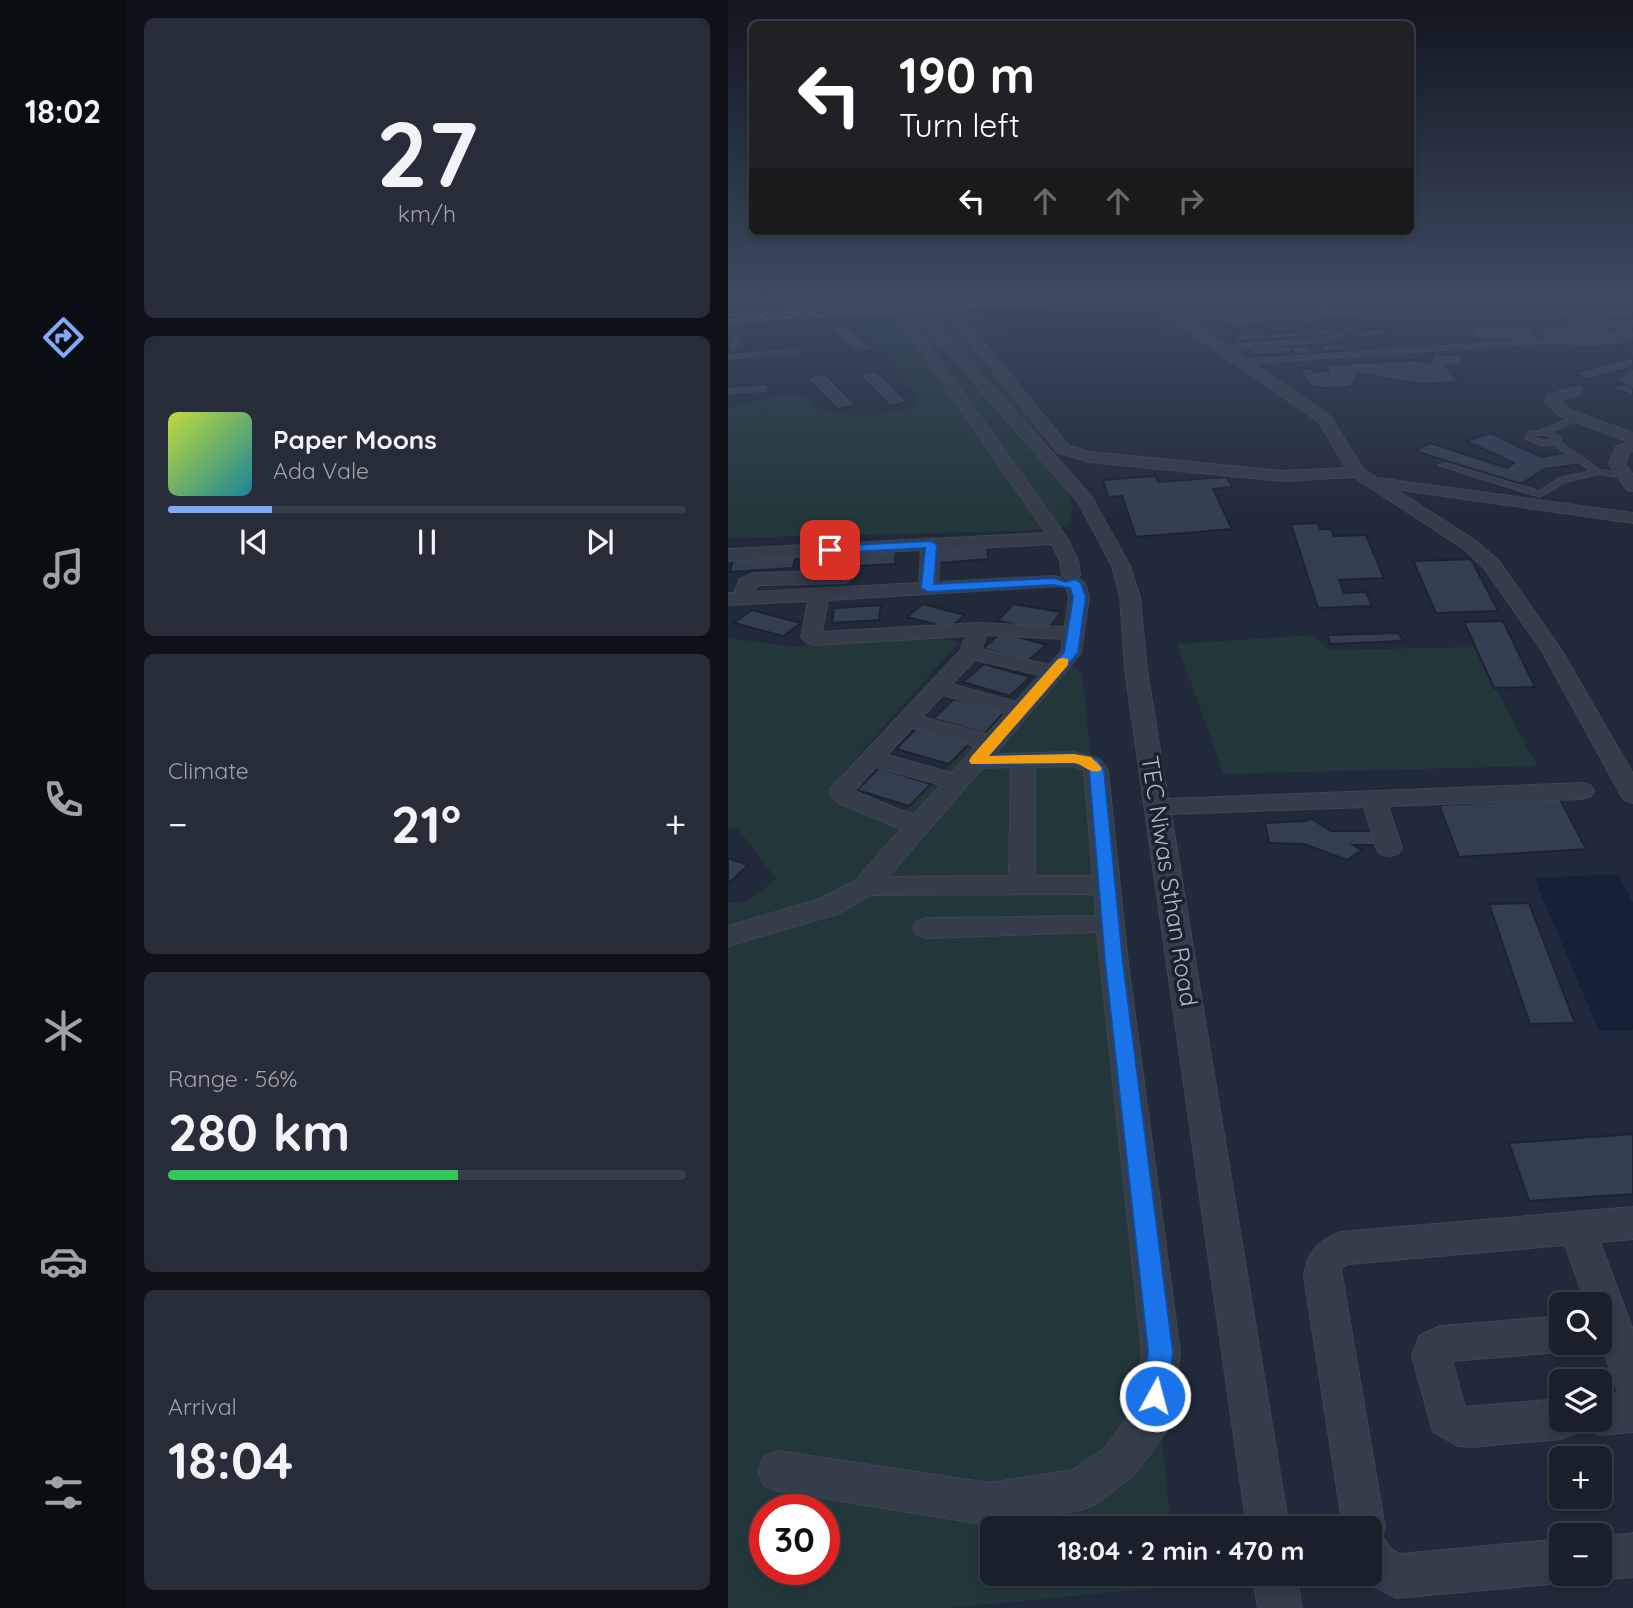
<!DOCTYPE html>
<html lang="en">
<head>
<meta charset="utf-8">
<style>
	:root { --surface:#19202c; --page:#262d38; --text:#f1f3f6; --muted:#9fa3a9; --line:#373e48; --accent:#82a9f9 }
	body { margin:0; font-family:Quicksand,sans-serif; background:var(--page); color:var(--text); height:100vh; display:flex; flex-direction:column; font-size:26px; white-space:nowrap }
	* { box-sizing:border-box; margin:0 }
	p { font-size:23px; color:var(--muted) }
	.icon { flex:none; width:38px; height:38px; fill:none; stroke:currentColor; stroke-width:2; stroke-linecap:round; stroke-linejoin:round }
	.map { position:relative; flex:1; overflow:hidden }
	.panel { display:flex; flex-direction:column; gap:18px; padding:18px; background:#0e1218; width:602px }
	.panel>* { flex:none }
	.banner { position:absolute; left:21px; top:21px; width:665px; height:214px; border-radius:10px; box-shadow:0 4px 10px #0003,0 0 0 2px var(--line); background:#202124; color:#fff; overflow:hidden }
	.fabs { position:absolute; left:821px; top:1292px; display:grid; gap:14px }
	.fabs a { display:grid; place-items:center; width:63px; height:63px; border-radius:10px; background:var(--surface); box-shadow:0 4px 10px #0003,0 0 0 2px var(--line); font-size:35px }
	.speed { position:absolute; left:21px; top:1494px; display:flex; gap:14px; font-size:35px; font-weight:700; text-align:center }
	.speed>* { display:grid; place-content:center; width:91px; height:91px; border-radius:50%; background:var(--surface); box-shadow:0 4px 10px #0003,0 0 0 2px var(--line); line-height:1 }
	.speed .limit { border:10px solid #d22; background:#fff; color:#111 }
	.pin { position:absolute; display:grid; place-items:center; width:60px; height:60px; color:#fff; margin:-30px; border-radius:14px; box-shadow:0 4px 10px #0006 }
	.me { position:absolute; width:77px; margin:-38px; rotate:7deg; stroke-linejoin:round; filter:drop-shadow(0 0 5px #0008) }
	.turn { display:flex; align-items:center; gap:24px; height:147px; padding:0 35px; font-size:32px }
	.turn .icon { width:91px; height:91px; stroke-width:2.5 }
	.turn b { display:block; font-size:49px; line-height:60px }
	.lanes { display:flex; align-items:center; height:66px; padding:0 35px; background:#0003; justify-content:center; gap:35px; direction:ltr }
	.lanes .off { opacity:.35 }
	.big { font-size:52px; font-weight:800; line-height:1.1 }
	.panel .card { flex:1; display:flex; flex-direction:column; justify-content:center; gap:10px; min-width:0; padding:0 24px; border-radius:10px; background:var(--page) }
	.panel .dial { align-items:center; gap:0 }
	.dial b { font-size:91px; line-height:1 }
	.song { display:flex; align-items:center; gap:21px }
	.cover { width:84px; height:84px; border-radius:10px; background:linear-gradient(135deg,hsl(70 70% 55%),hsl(190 70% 35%)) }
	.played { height:7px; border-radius:4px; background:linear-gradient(90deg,var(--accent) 20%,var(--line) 20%) }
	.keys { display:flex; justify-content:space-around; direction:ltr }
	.heat { display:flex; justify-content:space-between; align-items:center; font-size:38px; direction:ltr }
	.charge { height:10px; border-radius:5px; background:linear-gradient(90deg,#34c759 56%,var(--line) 0) }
	.trip { position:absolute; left:252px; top:1516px; width:402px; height:70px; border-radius:10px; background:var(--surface); box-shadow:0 4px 10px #0003,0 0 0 2px var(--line); font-weight:800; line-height:70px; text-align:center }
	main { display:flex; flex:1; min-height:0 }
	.tabs { display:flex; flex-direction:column; width:126px; justify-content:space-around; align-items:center; background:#0a0d12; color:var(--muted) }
	.tabs .icon { width:49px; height:49px }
	.tabs .active { color:var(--accent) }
	.tabs b { font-size:32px; color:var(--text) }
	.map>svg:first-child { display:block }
	.green { fill:#23373b; fill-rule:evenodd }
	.water { fill:#152137 }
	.building { fill:#333e50; stroke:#1c2331; stroke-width:2 }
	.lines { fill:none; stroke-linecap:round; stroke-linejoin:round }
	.service-casing { stroke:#3e4553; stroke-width:2 }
	.minor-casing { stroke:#3e4553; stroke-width:2 }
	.secondary-casing { stroke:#3e4553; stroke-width:2 }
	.service { fill:#353c4a; fill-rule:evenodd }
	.minor { fill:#353c4a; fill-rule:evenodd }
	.secondary { fill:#434b5d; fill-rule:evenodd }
	.rail-casing { stroke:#576071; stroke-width:4.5 }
	.rail { stroke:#1a222f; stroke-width:2.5; stroke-dasharray:9; stroke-linecap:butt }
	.route { fill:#1a73e8; stroke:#114b97; stroke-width:2 }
	.slow { fill:#f59e0b }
	.labels { text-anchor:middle; stroke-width:7; stroke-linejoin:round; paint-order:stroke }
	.street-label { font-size:24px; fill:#b0b7c6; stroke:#1a222f }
</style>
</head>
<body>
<main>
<nav class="tabs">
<b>18:02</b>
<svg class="icon active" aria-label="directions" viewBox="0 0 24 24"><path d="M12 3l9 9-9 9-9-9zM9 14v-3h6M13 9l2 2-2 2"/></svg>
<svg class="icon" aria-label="music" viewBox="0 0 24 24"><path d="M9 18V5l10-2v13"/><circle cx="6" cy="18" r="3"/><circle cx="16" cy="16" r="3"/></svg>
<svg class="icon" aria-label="phone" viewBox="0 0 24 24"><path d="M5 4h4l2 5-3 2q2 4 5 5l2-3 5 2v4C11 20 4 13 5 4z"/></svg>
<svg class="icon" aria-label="climate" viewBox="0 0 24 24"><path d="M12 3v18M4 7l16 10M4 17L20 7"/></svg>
<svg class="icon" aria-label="car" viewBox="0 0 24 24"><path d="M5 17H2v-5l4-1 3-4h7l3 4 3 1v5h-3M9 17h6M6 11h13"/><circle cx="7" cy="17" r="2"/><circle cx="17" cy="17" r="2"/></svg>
<svg class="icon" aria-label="filters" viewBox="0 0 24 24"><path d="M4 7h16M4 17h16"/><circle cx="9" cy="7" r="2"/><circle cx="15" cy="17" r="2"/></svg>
</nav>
<section class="panel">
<div class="card dial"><b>27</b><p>km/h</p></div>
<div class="card">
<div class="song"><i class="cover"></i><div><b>Paper Moons</b><p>Ada Vale</p></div></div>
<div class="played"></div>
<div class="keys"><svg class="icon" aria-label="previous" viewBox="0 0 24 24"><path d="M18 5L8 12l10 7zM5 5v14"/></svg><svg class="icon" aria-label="pause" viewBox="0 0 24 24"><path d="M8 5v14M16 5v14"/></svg><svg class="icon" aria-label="next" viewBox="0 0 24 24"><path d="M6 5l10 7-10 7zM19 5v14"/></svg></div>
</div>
<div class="card"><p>Climate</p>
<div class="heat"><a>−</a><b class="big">21°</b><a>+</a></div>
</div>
<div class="card"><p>Range · 56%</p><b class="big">280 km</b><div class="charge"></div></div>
<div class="card"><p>Arrival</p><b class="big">18:04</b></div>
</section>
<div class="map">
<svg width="905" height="1608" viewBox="0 0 905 1608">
	<rect width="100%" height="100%" fill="#212a3a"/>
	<g class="green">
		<path d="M185 315 209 316 261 362 314 434 317 453 332 472 344 504 343 521 335 527 294 531 0 538V408C29 399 47 394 78 396 98 423 158 417 187 406L189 396 133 323 135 319Z"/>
		<path d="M164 628 231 642 113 775 167 821 314 671 338 660 354 672 443 1528H264V1573H448L449 1586 219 1608H0V903L19 902 48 879 11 830 0 827V638L68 647ZM37 1510H96V1570H37Z"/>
		<polygon points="584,635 602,650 746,647 809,766 496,774 449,644"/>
	</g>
	<g class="water">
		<polygon points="365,300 408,301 433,310 429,331 408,336 291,332 269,325 263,318 244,311 238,305"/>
		<polygon points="890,874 905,903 905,1030 871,1031 806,878"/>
	</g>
	<g class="building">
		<polygon points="88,294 114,294 120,299 136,298 137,303 97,305"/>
		<polygon points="760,294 783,303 769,305 775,308 752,313 744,309 731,311 708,301 724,298 744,307 761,303 742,296"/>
		<polygon points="833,294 854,294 865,298 854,301"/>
		<polygon points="604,295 622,298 609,307 638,313 631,318 598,315 586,324 568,321 580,311 549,305 558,300 588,305"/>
		<polygon points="878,295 886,296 893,304 863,301"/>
		<polygon points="515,305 537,324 502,327 481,308"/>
		<polygon points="905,309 905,316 886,317 879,312"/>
		<polygon points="838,311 847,317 771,323 764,317"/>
		<polygon points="655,323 661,326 636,330 630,326"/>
		<polygon points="118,324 146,350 128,353 101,327"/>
		<polygon points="905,324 905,333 895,334 882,326"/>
		<polygon points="743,325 803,327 807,341 745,338"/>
		<polygon points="877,326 889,335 820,340 809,332"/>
		<polygon points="607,329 610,334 589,335 586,330"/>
		<polygon points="653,329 660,335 632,338 621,330"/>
		<polygon points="569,332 573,337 545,339 541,333"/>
		<polygon points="539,334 543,339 509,341 506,335"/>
		<polygon points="12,335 18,348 4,352 0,347 0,337"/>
		<polygon points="890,337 901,344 840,349 831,342"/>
		<polygon points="617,344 621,350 596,351 592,345"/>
		<polygon points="561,346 565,354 526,355 522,348"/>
		<polygon points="581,346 585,353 568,354 563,347"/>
		<polygon points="705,354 736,356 734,365 717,366 732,382 693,384 631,374 622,387 593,388 581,386 571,368 584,368 586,372 601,371 597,365 687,360 704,363"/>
		<polygon points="905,357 905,367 860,379 846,373"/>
		<polygon points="148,371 180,402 162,406 131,374"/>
		<polygon points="97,374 128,405 109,409 79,378"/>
		<polygon points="896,384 905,388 905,396 883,387"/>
		<polygon points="763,433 813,457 836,453 853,464 817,469 793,484 687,451 702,443 779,468 786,463 738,441"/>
		<polygon points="428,476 430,482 499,477 504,487 485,489 504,529 408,537 394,496 380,497 375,480"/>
		<polygon points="590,523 592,529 603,529 606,536 638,535 656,578 611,580 616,593 638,592 644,606 590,608 563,524"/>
		<polygon points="259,547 260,559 211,563 210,550"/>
		<polygon points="168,551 167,564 114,567 116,554"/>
		<polygon points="68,556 65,568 2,572 5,560"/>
		<polygon points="743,559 770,611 708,613 685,561"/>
		<polygon points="195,604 237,615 221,628 179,617"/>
		<polygon points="285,604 333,612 319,630 270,621"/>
		<polygon points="153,605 151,620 104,623 106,608"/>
		<polygon points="24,610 73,623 55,636 6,623"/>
		<polygon points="775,621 807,687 766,688 736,622"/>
		<polygon points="274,632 318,645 300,661 255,648"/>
		<polygon points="671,633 675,641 602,644 600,635"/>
		<polygon points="256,664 302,677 282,696 235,682"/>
		<polygon points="226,699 277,711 257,733 205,719"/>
		<polygon points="189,728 242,743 221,764 168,749"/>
		<polygon points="151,768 203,784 181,806 129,790"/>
		<polygon points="832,799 858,849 731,857 711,805"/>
		<polygon points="582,818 603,831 647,831 650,845 625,845 634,850 619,860 576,844 541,843 537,823 578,821"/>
		<polygon points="0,858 20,865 0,884"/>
		<polygon points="801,903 847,1023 802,1024 761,904"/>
		<polygon points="905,1134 905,1194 801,1201 781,1143"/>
	</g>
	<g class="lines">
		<g class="service-casing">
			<g id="service">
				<polygon points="550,294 558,294 569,300 564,301"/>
				<polygon points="905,321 905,325 821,332 818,330 821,328"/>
				<polygon points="619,329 624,330 603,341 495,350 492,348 495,346 602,337"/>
				<polygon points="905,333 905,337 513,364 510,362 513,360"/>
				<polygon points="69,350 70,351 67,353 0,359 0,355"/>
				<polygon points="38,387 38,391 35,391 0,393 0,389"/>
				<path d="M847 416 854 418 822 432 833 437 832 442 872 470 901 475V479L870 474 837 482 812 497 710 465 717 463 811 491 831 478 863 471 826 445H812L797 438 802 431H811ZM807 435H818L825 439 816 441 805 437Z"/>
			</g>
		</g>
		<g class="minor-casing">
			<g id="minor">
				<polygon points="419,294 433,294 472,327 602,416 635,469 649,478 905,513 905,523 667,489 748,541 771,561 834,651 905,774 905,803 896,800 893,795 814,651 757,569 736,549 626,477 555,481 361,462 329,452 213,305 223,302 341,446 363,452 555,471 618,468 591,422 462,333"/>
				<path d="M814 294C823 294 882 305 887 309L881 313 832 306Z"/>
				<polygon points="194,298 200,302 198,312 363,496 402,566 412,597 419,670 440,799 854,783 863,786 866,791 863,796 854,799 660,806 674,848 670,854 661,856 652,854 648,848 636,807 443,814 561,1528 519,1528 397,670 392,597 384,566 350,502 188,316 188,302"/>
				<path d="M177 299 183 303 178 313 339 538 350 561 352 575 350 578 357 583 361 597 353 653 267 754 346 752 372 759 380 770 400 963 452 1352 444 1418 438 1432 406 1475 368 1504 353 1510 261 1525 50 1491 36 1485 30 1471 36 1457 50 1451 261 1483 345 1470 378 1447 405 1410 414 1352 369 932 199 938 189 935 185 928 189 921 199 918 368 916 366 894 142 895 112 913 0 946V926L92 899 128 880 173 829 111 803 102 793V789L232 651 238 636 86 645 79 643 73 637 80 601 0 605V593H6L12 579 26 573 117 571 126 577 117 583 30 585 26 592 191 583 193 550 0 561V549L318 533 166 313 173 300ZM324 544 332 561 334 575 340 580 337 583 341 597 337 627 250 623 94 632 100 600 333 586 336 582 333 578 326 576 210 582 212 550ZM258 635 335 639 333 652 321 665 254 649ZM247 660 312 675 288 702 224 684ZM215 695 278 713 259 734 194 717ZM184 728 248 746 224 773 159 755ZM345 766 356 770 365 876H307V767ZM148 767 213 785 185 815 126 791ZM283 767 281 876 160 877 254 768Z"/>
				<polygon points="905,372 905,387 893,379"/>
				<polygon points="848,387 853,388 853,394 831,401 842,410 905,433 905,451 901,453 897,464 905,475 905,491 899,490 881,464 888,447 902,442 832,416 817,402 819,395"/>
				<path d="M905 1207V1239L872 1242 905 1330V1432L872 1435 858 1429 854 1419H872V1395L891 1394 872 1341V1304H858L837 1245 620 1264 613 1269 657 1528 654 1536 663 1549 672 1554 833 1539V1573H850L833 1583 668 1598 633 1579 629 1573H642V1528H615L576 1276C579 1252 590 1241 613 1232Z"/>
				<polygon points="833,1316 833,1342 848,1342 846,1347 833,1352 724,1361 737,1407 833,1399 833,1419 853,1419 847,1433 833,1439 743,1447 730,1446 705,1432 684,1356 691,1336 712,1326"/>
				<polygon points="905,1533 905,1577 872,1580 857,1573 872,1573 872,1537"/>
				<polygon points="524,1573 568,1573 574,1608 530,1608"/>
			</g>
		</g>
		<g class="secondary-casing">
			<polygon id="secondary" points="322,294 429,294 421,299 0,322 0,312"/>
		</g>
		<use href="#service" class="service"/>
		<use href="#minor" class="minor"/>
		<use href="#secondary" class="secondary"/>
		<g class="rail-casing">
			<polyline id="rail" points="0,318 424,294"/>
		</g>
		<use href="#rail" class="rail"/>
	</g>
	<linearGradient id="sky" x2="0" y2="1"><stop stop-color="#121720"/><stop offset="0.57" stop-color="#3d4a60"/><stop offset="1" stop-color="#3d4a60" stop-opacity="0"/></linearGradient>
	<rect width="905" height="519" fill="url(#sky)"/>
	<polygon class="route" points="203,541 209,545 206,584 326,578 338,582 347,579 353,583 358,597 350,653 261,756 346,754 370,760 376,770 395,962 445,1352 440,1396 436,1405 427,1409 418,1405 414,1396 420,1352 377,962 361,770 359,767 346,763 249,765 241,761 336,652 345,597 342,588 325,585 200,592 193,588 197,548 102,553 96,550 102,546"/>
	<path class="slow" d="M335 658 340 659V665L261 756 346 754 363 757 374 768 372 771C361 774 357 765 346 763L243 764 241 761 243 757 330 659Z"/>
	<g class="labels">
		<g class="street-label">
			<text transform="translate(441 881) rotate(81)" y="8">TEC Niwas Sthan Road</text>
		</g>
	</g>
</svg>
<div class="fabs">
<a><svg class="icon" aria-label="search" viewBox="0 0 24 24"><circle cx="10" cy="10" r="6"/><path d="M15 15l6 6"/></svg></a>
<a><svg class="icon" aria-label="layers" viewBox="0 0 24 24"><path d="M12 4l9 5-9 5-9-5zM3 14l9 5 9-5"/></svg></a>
<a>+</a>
<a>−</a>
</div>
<div class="speed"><div class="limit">30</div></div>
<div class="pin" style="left:102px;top:550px;background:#d93025"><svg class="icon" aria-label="arrive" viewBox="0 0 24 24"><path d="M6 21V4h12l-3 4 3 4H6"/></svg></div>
<svg class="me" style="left:427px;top:1396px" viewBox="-20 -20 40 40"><circle r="17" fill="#1a73e8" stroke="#fff" stroke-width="3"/><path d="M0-11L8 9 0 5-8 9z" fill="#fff"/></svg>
<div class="trip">18:04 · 2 min · 470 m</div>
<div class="banner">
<div class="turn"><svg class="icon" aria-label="left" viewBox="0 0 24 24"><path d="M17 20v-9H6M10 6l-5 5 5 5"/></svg><div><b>190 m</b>Turn left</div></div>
<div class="lanes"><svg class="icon" aria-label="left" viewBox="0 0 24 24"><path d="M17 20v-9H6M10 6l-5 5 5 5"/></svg><svg class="icon off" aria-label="ahead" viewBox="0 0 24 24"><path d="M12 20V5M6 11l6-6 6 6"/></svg><svg class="icon off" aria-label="ahead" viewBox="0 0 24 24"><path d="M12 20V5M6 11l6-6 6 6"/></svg><svg class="icon off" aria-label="right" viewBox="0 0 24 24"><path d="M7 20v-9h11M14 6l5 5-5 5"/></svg></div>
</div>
</div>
</main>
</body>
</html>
